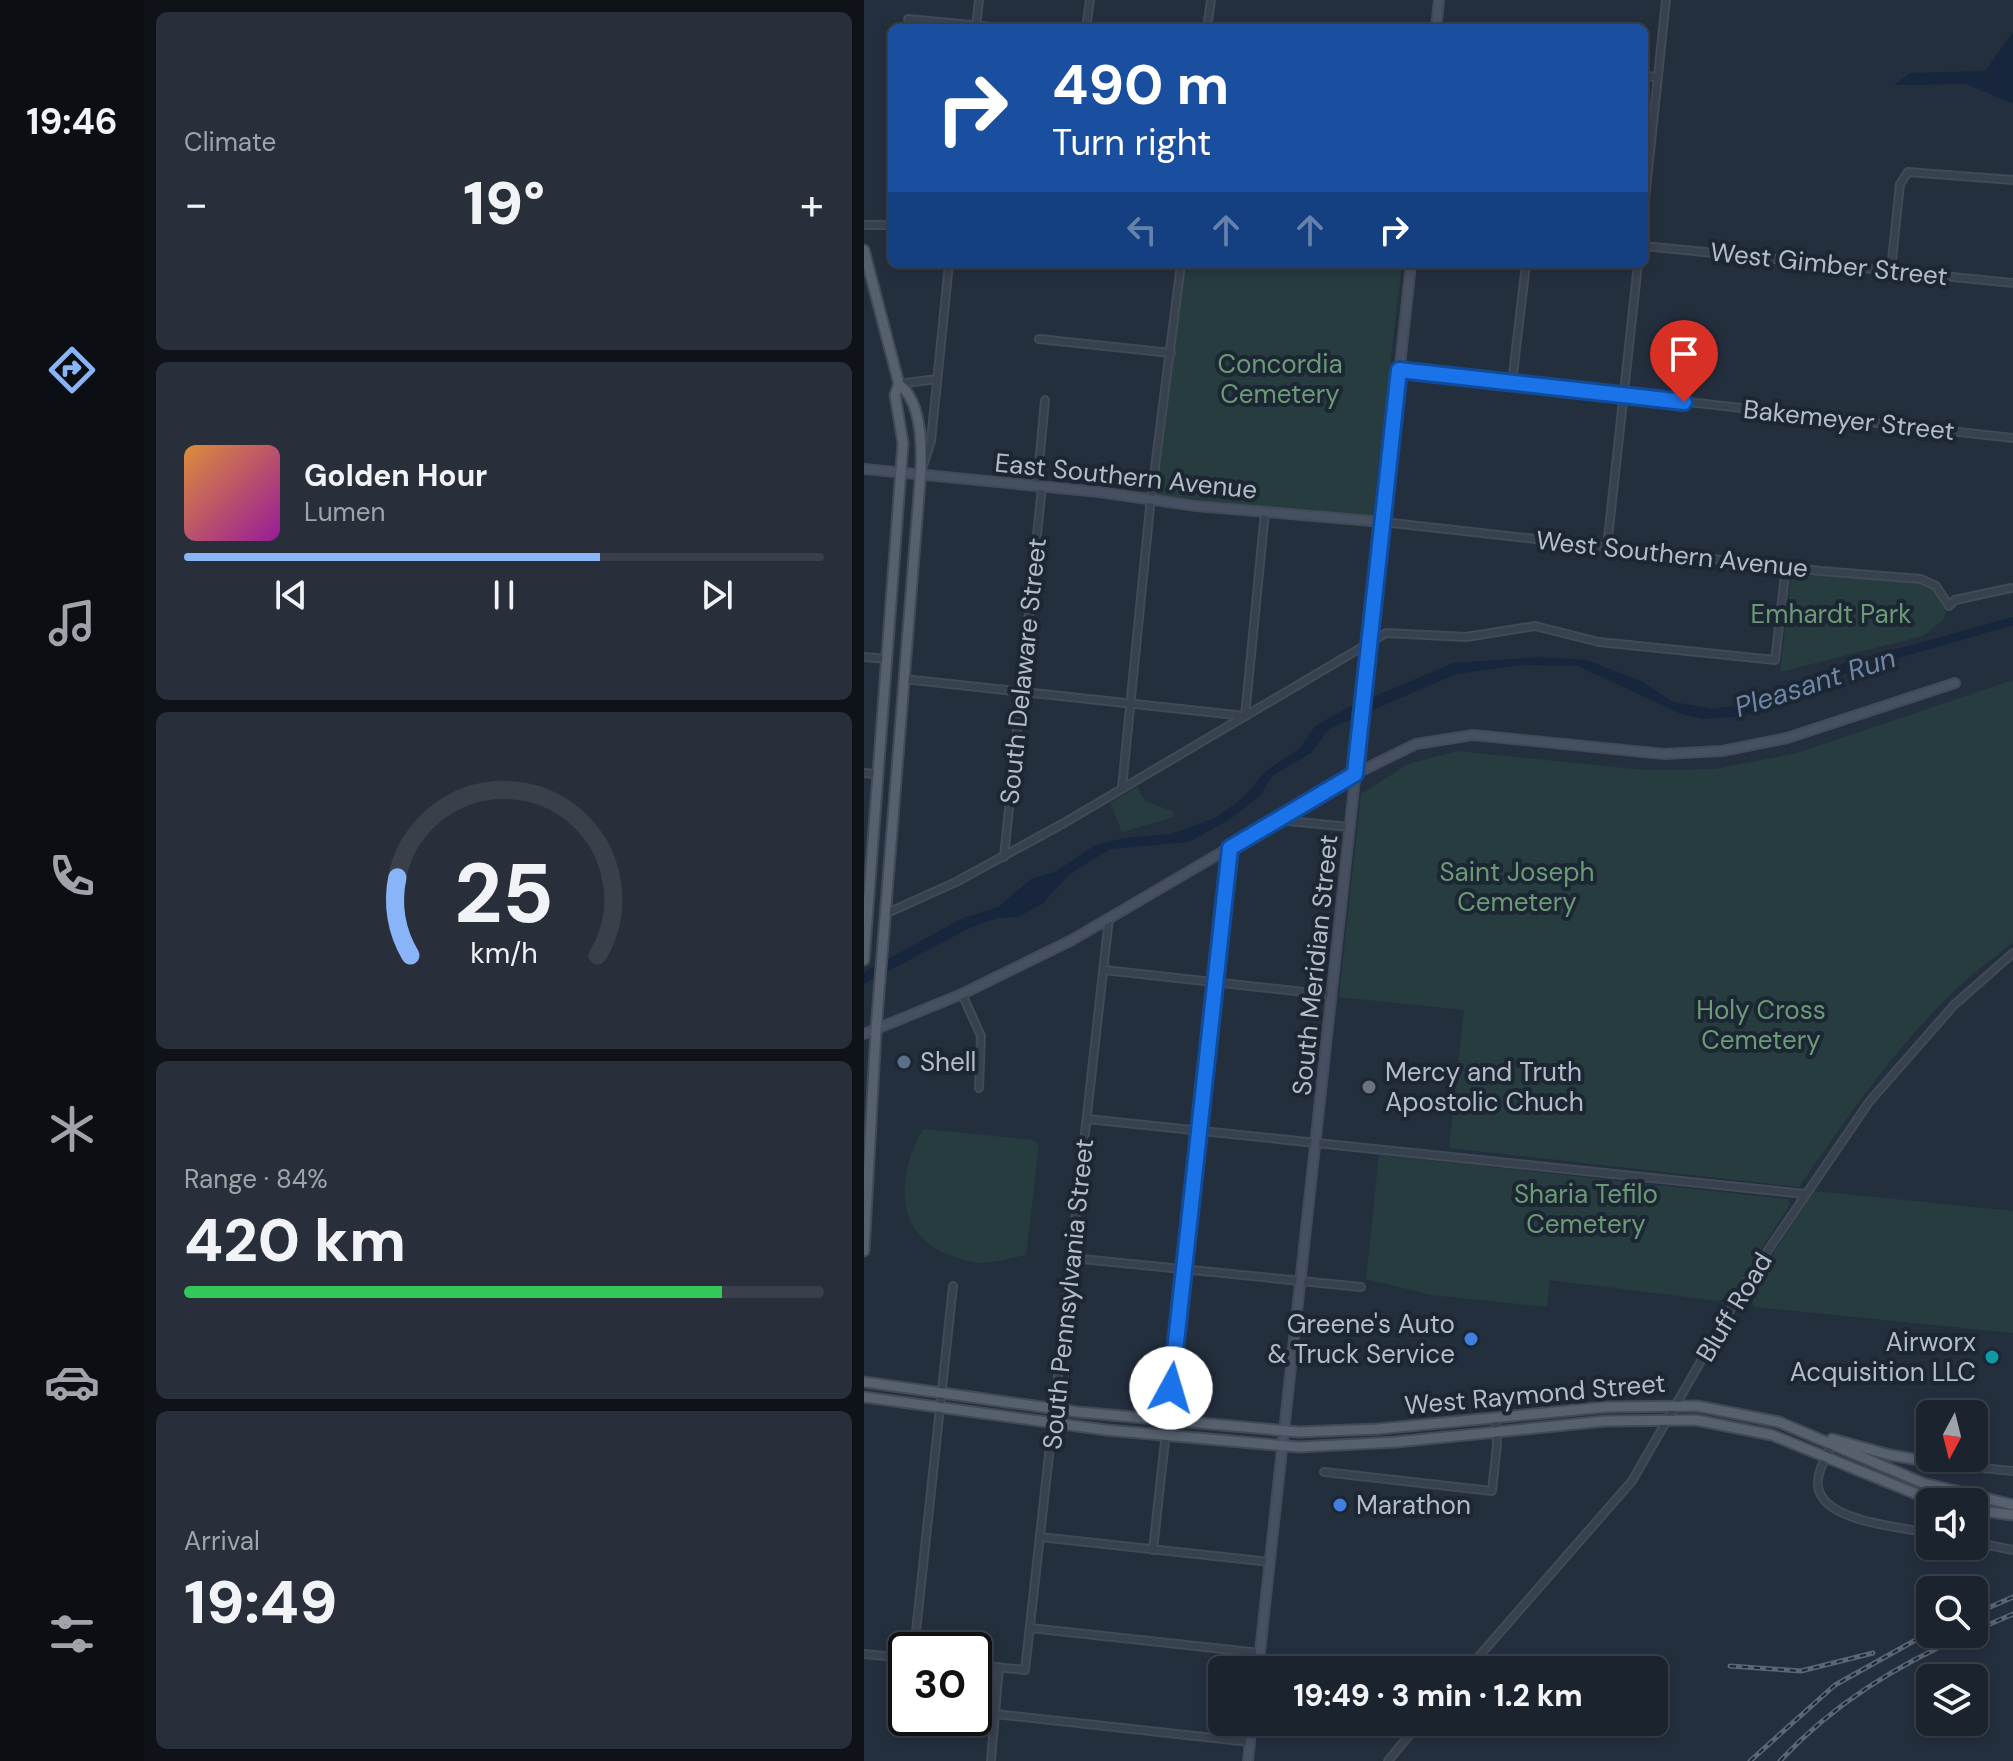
<!DOCTYPE html>
<html lang="en">
<head>
<meta charset="utf-8">
<style>
	:root { --surface:#1b232e; --page:#282f3a; --text:#f1f3f6; --muted:#a0a4aa; --line:#39404a; --accent:#8ab4f8 }
	body { margin:0; font-family:"DM Sans",sans-serif; background:var(--page); color:var(--text); height:100vh; display:flex; flex-direction:column; font-size:30px; white-space:nowrap }
	* { box-sizing:border-box; margin:0 }
	p { font-size:26px; color:var(--muted) }
	.icon { flex:none; width:44px; height:44px; fill:none; stroke:currentColor; stroke-width:2; stroke-linecap:round; stroke-linejoin:round }
	.map { position:relative; flex:1; overflow:hidden }
	.details { display:flex; flex-direction:column; gap:12px; padding:12px; background:#0f1319; width:720px }
	.details>* { flex:none }
	.banner { position:absolute; left:24px; top:24px; width:760px; height:244px; border-radius:12px; box-shadow:0 4px 12px #0003,0 0 0 2px var(--line); background:#1a4fa0; color:#fff; overflow:hidden }
	.needle { width:52px; rotate:187deg }
	.controls { position:absolute; left:1052px; top:1400px; display:grid; gap:16px }
	.controls a { display:grid; place-items:center; width:72px; height:72px; border-radius:12px; background:var(--surface); box-shadow:0 4px 12px #0003,0 0 0 2px var(--line); font-size:40px }
	.speed { position:absolute; left:24px; top:1632px; display:flex; gap:16px; font-size:40px; font-weight:700; text-align:center }
	.speed>* { display:grid; place-content:center; width:104px; height:104px; border-radius:50%; background:var(--surface); box-shadow:0 4px 12px #0003,0 0 0 2px var(--line); line-height:1 }
	.speed .limit { border:4px solid #111; border-radius:12px; background:#fff; color:#111 }
	.pin { position:absolute; display:grid; place-items:center; width:68px; height:68px; color:#fff; margin:-82px -34px; border-radius:50% 50% 50% 0; rotate:-45deg; box-shadow:0 0 8px #0007 }
	.pin .icon { rotate:45deg }
	.me { position:absolute; width:88px; margin:-44px; rotate:6deg; stroke-linejoin:round; filter:drop-shadow(0 0 6px #0008) }
	.turn { display:flex; align-items:center; gap:28px; height:168px; padding:0 32px; font-size:36px }
	.turn .icon { width:104px; height:104px; stroke-width:2.5 }
	.turn b { display:block; font-size:56px; line-height:68px }
	.lanes { display:flex; align-items:center; height:76px; padding:0 32px; background:#0003; justify-content:center; gap:40px; direction:ltr }
	.lanes .off { opacity:.35 }
	.big { font-size:60px; font-weight:800; line-height:1.1 }
	.details .card { flex:1; display:flex; flex-direction:column; justify-content:center; gap:12px; min-width:0; padding:0 28px; border-radius:12px; background:var(--page) }
	.details .dial { align-items:center; gap:0 }
	.dial svg { height:208px; overflow:visible; fill:none; stroke:var(--line); stroke-width:7; stroke-linecap:round; text-anchor:middle }
	.dial text { fill:var(--text); stroke:none }
	.song { display:flex; align-items:center; gap:24px }
	.cover { width:96px; height:96px; border-radius:12px; background:linear-gradient(135deg,hsl(30 70% 55%),hsl(300 70% 35%)) }
	.played { height:8px; border-radius:4px; background:linear-gradient(90deg,var(--accent) 65%,var(--line) 65%) }
	.keys { display:flex; justify-content:space-around; direction:ltr }
	.heat { display:flex; justify-content:space-between; align-items:center; font-size:44px; direction:ltr }
	.charge { height:12px; border-radius:6px; background:linear-gradient(90deg,#34c759 84%,var(--line) 0) }
	.trip { position:absolute; left:344px; top:1656px; width:460px; height:80px; border-radius:12px; background:var(--surface); box-shadow:0 4px 12px #0003,0 0 0 2px var(--line); font-weight:800; line-height:80px; text-align:center }
	main { display:flex; flex:1; min-height:0 }
	.tab-bar { display:flex; flex-direction:column; width:144px; justify-content:space-around; align-items:center; background:#0b0e12; color:var(--muted) }
	.tab-bar .icon { width:56px; height:56px }
	.tab-bar .current { color:var(--accent) }
	.tab-bar b { font-size:36px; color:var(--text) }
	.map>svg:first-child { display:block }
	.green { fill:#263c3f }
	.water { fill:#17263c }
	.lines { fill:none; stroke-linecap:round; stroke-linejoin:round }
	.stream { stroke:#17263c; stroke-width:2 }
	.street-casing { stroke:#414a57; stroke-width:10 }
	.secondary-casing { stroke:#414a57; stroke-width:12 }
	.primary-casing { stroke:#414a57; stroke-width:13 }
	.street { stroke:#38414e; stroke-width:6 }
	.secondary { stroke:#465061; stroke-width:8 }
	.primary { stroke:#56606e; stroke-width:9 }
	.rail-casing { stroke:#5a6575; stroke-width:5 }
	.rail { stroke:#1d2633; stroke-width:2; stroke-dasharray:6; stroke-linecap:butt }
	.route-casing { stroke:#114b97; stroke-width:20 }
	.route { stroke:#1a73e8; stroke-width:14 }
	.service-dot { fill:#5c6f8a; stroke:#1d2633; stroke-width:3 }
	.worship-dot { fill:#6b7280; stroke:#1d2633; stroke-width:3 }
	.shop-dot { fill:#3f7fe0; stroke:#1d2633; stroke-width:3 }
	.culture-dot { fill:#0f9aa8; stroke:#1d2633; stroke-width:3 }
	.labels { text-anchor:middle; stroke-width:8; stroke-linejoin:round; paint-order:stroke }
	.street-label { font-size:26px; fill:#b4bcc9; stroke:#1d2633 }
	.park-label { font-size:26px; fill:#6b9a76; stroke:#1d2633 }
	.poi-label { font-size:26px; fill:#b4bcc9; stroke:#1d2633; text-anchor:start }
	.water-label { font-size:28px; font-style:italic; fill:#6d86a8; stroke:#1d2633 }
</style>
</head>
<body>
<main>
<nav class="tab-bar">
<b>19:46</b>
<svg class="icon current" aria-label="directions" viewBox="0 0 24 24"><path d="M12 3l9 9-9 9-9-9zM9 14v-3h6M13 9l2 2-2 2"/></svg>
<svg class="icon" aria-label="music" viewBox="0 0 24 24"><path d="M9 18V5l10-2v13"/><circle cx="6" cy="18" r="3"/><circle cx="16" cy="16" r="3"/></svg>
<svg class="icon" aria-label="phone" viewBox="0 0 24 24"><path d="M5 4h4l2 5-3 2q2 4 5 5l2-3 5 2v4C11 20 4 13 5 4z"/></svg>
<svg class="icon" aria-label="climate" viewBox="0 0 24 24"><path d="M12 3v18M4 7l16 10M4 17L20 7"/></svg>
<svg class="icon" aria-label="car" viewBox="0 0 24 24"><path d="M5 17H2v-5l4-1 3-4h7l3 4 3 1v5h-3M9 17h6M6 11h13"/><circle cx="7" cy="17" r="2"/><circle cx="17" cy="17" r="2"/></svg>
<svg class="icon" aria-label="filters" viewBox="0 0 24 24"><path d="M4 7h16M4 17h16"/><circle cx="9" cy="7" r="2"/><circle cx="15" cy="17" r="2"/></svg>
</nav>
<section class="details">
<div class="card"><p>Climate</p>
<div class="heat"><a>−</a><b class="big">19°</b><a>+</a></div>
</div>
<div class="card">
<div class="song"><i class="cover"></i><div><b>Golden Hour</b><p>Lumen</p></div></div>
<div class="played"></div>
<div class="keys"><svg class="icon" aria-label="previous" viewBox="0 0 24 24"><path d="M18 5L8 12l10 7zM5 5v14"/></svg><svg class="icon" aria-label="pause" viewBox="0 0 24 24"><path d="M8 5v14M16 5v14"/></svg><svg class="icon" aria-label="next" viewBox="0 0 24 24"><path d="M6 5l10 7-10 7zM19 5v14"/></svg></div>
</div>
<div class="card dial"><svg viewBox="0 0 100 80">
<path d="M14 69A42 42 0 1 1 86 69"/>
<path d="M14 69A42 42 0 0 1 9 39" stroke="#8ab4f8"/>
<text x="50" y="56" font-size="32" font-weight="700">25</text>
<text x="50" y="72" font-size="11">km/h</text>
</svg></div>
<div class="card"><p>Range · 84%</p><b class="big">420 km</b><div class="charge"></div></div>
<div class="card"><p>Arrival</p><b class="big">19:49</b></div>
</section>
<div class="map">
<svg width="1149" height="1761" viewBox="0 0 1149 1761">
	<rect width="100%" height="100%" fill="#242f3e"/>
	<g class="green">
		<polygon points="321,264 538,264 508,519 293,495"/>
		<polygon points="928,569 1050,579 1067,584 1082,611 1079,620 1059,636 916,672"/>
		<path d="M1149 680V943C1058 1007 998 1096 935 1187L585 1148 600 1010 475 997 497 794 544 764 593 751 780 770 851 769 933 753Z"/>
		<polygon points="273,787 281,801 308,811 310,817 258,832 246,803"/>
		<path d="M59 1129 169 1140 175 1145 162 1255C148 1258 133 1262 119 1263 107 1263 89 1257 78 1252 28 1227 35 1171 59 1129Z"/>
		<polygon points="515,1155 923,1199 926,1204 869,1294 855,1301 686,1280 683,1307 567,1295 502,1279"/>
		<polygon points="950,1191 1149,1211 1149,1333 891,1307 885,1298 891,1281"/>
	</g>
	<g class="water">
		<polygon points="1149,32 1149,104 1102,84 1030,85 1046,73 1121,71"/>
		<polygon points="1149,617 1149,625 973,676 887,714 867,717 838,719 817,714 714,666 658,665 592,674 465,729 447,753 408,776 396,796 365,820 325,842 246,849 206,874 178,904 154,917 133,918 106,928 0,984 0,972 97,919 134,907 167,879 191,872 230,846 260,838 307,834 351,818 379,798 402,771 436,748 451,726 483,708 589,663 675,657 723,660 779,682 809,702 850,709 882,704 975,665"/>
	</g>
	<g class="lines">
		<polyline class="stream" points="162,908 174,901"/>
		<g class="street-casing">
			<g id="street">
				<polyline points="44,19 138,28"/>
				<polyline points="112,28 115,0"/>
				<polyline points="222,28 226,0"/>
				<polyline points="343,28 347,0"/>
				<polyline points="780,75 794,78"/>
				<polyline points="780,209 802,0"/>
				<polyline points="0,225 28,225"/>
				<polyline points="780,246 1149,283"/>
				<polyline points="1027,270 1036,184 1044,172 1149,180"/>
				<polyline points="175,339 307,353"/>
				<polyline points="535,370 1149,438"/>
				<polyline points="648,383 662,264"/>
				<polyline points="35,384 73,379"/>
				<polyline points="60,463 67,441 85,264"/>
				<polyline points="173,486 181,400"/>
				<polyline points="519,522 957,571 1057,579 1072,586 1085,606 1091,600 1147,588"/>
				<polyline points="743,547 774,264"/>
				<polyline points="0,657 24,659"/>
				<polyline points="40,679 381,716 401,512"/>
				<polyline points="0,773 15,774"/>
				<polyline points="258,788 286,507 317,264"/>
				<polyline points="414,820 486,827"/>
				<polyline points="140,857 178,486"/>
				<polyline points="21,914 92,882 200,823 522,633 602,637 671,626 735,642 911,660 922,567"/>
				<polyline points="240,970 468,995"/>
				<polyline points="98,994 117,1036 115,1088"/>
				<polyline points="223,1119 941,1194"/>
				<polyline points="208,1258 497,1287"/>
				<path d="M968 1444C963 1456 952 1473 954 1486 958 1522 1037 1527 1066 1533"/>
				<polyline points="1086,1465 1149,1471"/>
				<polyline points="460,1472 628,1491 633,1444 631,1417"/>
				<polyline points="176,1537 406,1562"/>
				<polyline points="1110,1542 1149,1550"/>
				<polyline points="289,1550 366,848"/>
				<polyline points="166,1628 396,1653"/>
				<polyline points="50,1650 89,1286"/>
				<polyline points="0,1654 42,1658"/>
				<polyline points="110,1665 161,1670 245,918"/>
				<polyline points="603,1670 768,1481 883,1281 1005,1102 1090,1005 1149,953"/>
				<polyline points="131,1714 386,1742"/>
				<polyline points="32,1727 37,1657"/>
				<polyline points="127,1760 135,1667"/>
				<polyline points="524,1761 556,1722"/>
			</g>
		</g>
		<g class="secondary-casing">
			<g id="secondary">
				<polyline points="572,28 575,0"/>
				<polyline points="0,469 235,492 332,506 519,522"/>
				<polyline points="0,1034 98,994 208,940 491,774 552,744 609,735 800,754 858,751 923,738 1091,683"/>
				<polyline points="394,1670 547,264"/>
				<polyline points="384,1761 388,1722"/>
			</g>
		</g>
		<g class="primary-casing">
			<g id="primary">
				<polyline points="0,250 35,384 31,395 39,443 0,960"/>
				<path d="M0 1251 12 1030 57 469C58 442 57 401 35 384"/>
				<polyline points="0,1382 214,1412 435,1432 514,1429 742,1407 833,1406 915,1422 1059,1483 1149,1505"/>
				<polyline points="0,1397 242,1430 435,1447 532,1442 741,1421 832,1420 908,1435 1072,1502"/>
				<polyline points="968,1439 1026,1455 1086,1465"/>
				<polyline points="1110,1510 1149,1515"/>
			</g>
		</g>
		<use href="#street" class="street"/>
		<use href="#secondary" class="secondary"/>
		<use href="#primary" class="primary"/>
		<g class="rail-casing">
			<g id="rail">
				<polyline points="1110,1614 1149,1597"/>
				<polyline points="1110,1631 1149,1614"/>
				<polyline points="866,1666 937,1671 1009,1653"/>
				<polyline points="886,1761 971,1685 1066,1632"/>
				<path d="M916 1761C969 1704 1033 1665 1104 1634"/>
			</g>
		</g>
		<use href="#rail" class="rail"/>
	</g>
	<g class="lines">
		<g class="route-casing">
			<polyline id="route" points="307,1388 366,848 491,774 535,370 820,402"/>
		</g>
		<use href="#route" class="route"/>
	</g>
	<circle class="service-dot" cx="40" cy="1062" r="8"/>
	<circle class="worship-dot" cx="505" cy="1087" r="8"/>
	<g class="shop-dot">
		<circle cx="607" cy="1339" r="8"/>
		<circle cx="476" cy="1505" r="8"/>
	</g>
	<circle class="culture-dot" cx="1128" cy="1357" r="8"/>
	<g class="labels">
		<g class="street-label">
			<text transform="translate(965 264) rotate(6)" y="9">West Gimber Street</text>
			<text transform="translate(985 420) rotate(6)" y="9">Bakemeyer Street</text>
			<text transform="translate(262 476) rotate(6)" y="9">East Southern Avenue</text>
			<text transform="translate(808 554) rotate(6)" y="9">West Southern Avenue</text>
			<text transform="translate(159 671) rotate(-84)" y="9">South Delaware Street</text>
			<text transform="translate(451 965) rotate(-84)" y="9">South Meridian Street</text>
			<text transform="translate(204 1294) rotate(-84)" y="9">South Pennsylvania Street</text>
			<text transform="translate(870 1307) rotate(-59)" y="9">Bluff Road</text>
			<text transform="translate(671 1394) rotate(-5)" y="9">West Raymond Street</text>
		</g>
		<g class="park-label">
			<text x="416" y="373">Concordia<tspan x="416" dy="30">Cemetery</tspan></text>
			<text x="967" y="623">Emhardt Park</text>
			<text x="653" y="881">Saint Joseph<tspan x="653" dy="30">Cemetery</tspan></text>
			<text x="897" y="1019">Holy Cross<tspan x="897" dy="30">Cemetery</tspan></text>
			<text x="722" y="1203">Sharia Tefilo<tspan x="722" dy="30">Cemetery</tspan></text>
		</g>
		<g class="poi-label">
			<text x="56" y="1071">Shell</text>
			<text x="521" y="1081">Mercy and Truth<tspan x="521" dy="30">Apostolic Chuch</tspan></text>
			<text x="591" y="1333" text-anchor="end">Greene's Auto<tspan x="591" dy="30">&amp; Truck Service</tspan></text>
			<text x="1112" y="1351" text-anchor="end">Airworx<tspan x="1112" dy="30">Acquisition LLC</tspan></text>
			<text x="492" y="1514">Marathon</text>
		</g>
		<g class="water-label">
			<text transform="translate(951 682) rotate(-18)" y="10">Pleasant Run</text>
		</g>
	</g>
</svg>
<div class="controls">
<a><svg class="needle" viewBox="-14 -14 28 28"><path d="M0-13l5 13h-10z" fill="#e53935"/><path d="M0 13l5-13h-10z" fill="#a0a4aa"/></svg></a>
<a><svg class="icon" aria-label="sound" viewBox="0 0 24 24"><path d="M4 9h4l5-4v14l-5-4H4zM17 9q2 3 0 6"/></svg></a>
<a><svg class="icon" aria-label="search" viewBox="0 0 24 24"><circle cx="10" cy="10" r="6"/><path d="M15 15l6 6"/></svg></a>
<a><svg class="icon" aria-label="layers" viewBox="0 0 24 24"><path d="M12 4l9 5-9 5-9-5zM3 14l9 5 9-5"/></svg></a>
</div>
<div class="speed"><div class="limit">30</div></div>
<div class="pin" style="left:820px;top:402px;background:#d93025"><svg class="icon" aria-label="arrive" viewBox="0 0 24 24"><path d="M6 21V4h12l-3 4 3 4H6"/></svg></div>
<svg class="me" style="left:307px;top:1388px" viewBox="-20 -20 40 40"><circle r="19" fill="#fff"/><path d="M0-13L10 11 0 6-10 11z" fill="#1a73e8"/></svg>
<div class="trip">19:49 · 3 min · 1.2 km</div>
<div class="banner">
<div class="turn"><svg class="icon" aria-label="right" viewBox="0 0 24 24"><path d="M7 20v-9h11M14 6l5 5-5 5"/></svg><div><b>490 m</b>Turn right</div></div>
<div class="lanes"><svg class="icon off" aria-label="left" viewBox="0 0 24 24"><path d="M17 20v-9H6M10 6l-5 5 5 5"/></svg><svg class="icon off" aria-label="ahead" viewBox="0 0 24 24"><path d="M12 20V5M6 11l6-6 6 6"/></svg><svg class="icon off" aria-label="ahead" viewBox="0 0 24 24"><path d="M12 20V5M6 11l6-6 6 6"/></svg><svg class="icon" aria-label="right" viewBox="0 0 24 24"><path d="M7 20v-9h11M14 6l5 5-5 5"/></svg></div>
</div>
</div>
</main>
</body>
</html>
